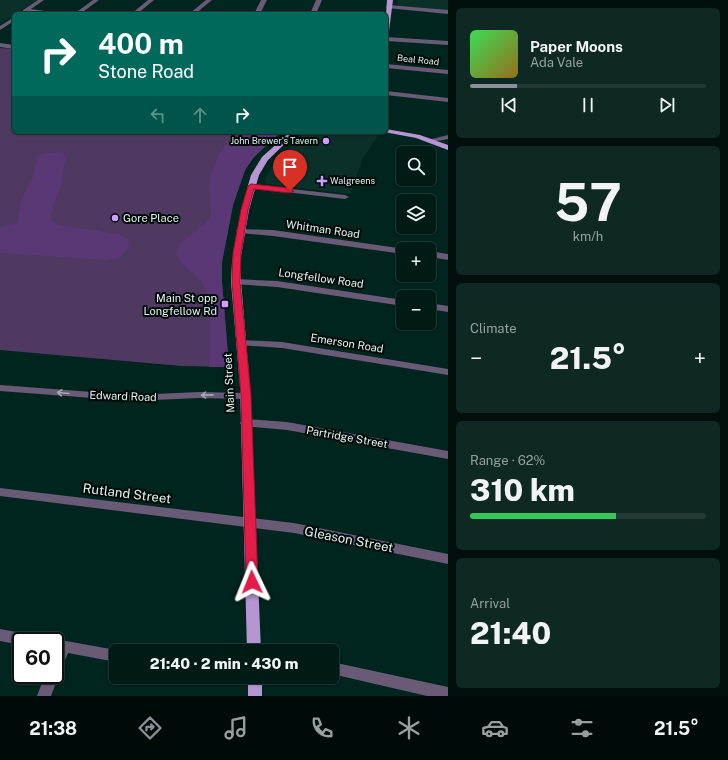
<!DOCTYPE html>
<html lang="en">
<head>
<meta charset="utf-8">
<style>
	:root { --surface:#001b16; --page:#0e2823; --text:#f1f3f6; --muted:#95a1a1; --line:#223935; --accent:#8c9099 }
	body { margin:0; font-family:"Public Sans",sans-serif; background:var(--page); color:var(--text); height:100vh; display:flex; flex-direction:column; font-size:15px; white-space:nowrap }
	* { box-sizing:border-box; margin:0 }
	p { font-size:13px; color:var(--muted) }
	.icon { flex:none; width:22px; height:22px; fill:none; stroke:currentColor; stroke-width:2; stroke-linecap:round; stroke-linejoin:round }
	.map { position:relative; flex:1; overflow:hidden }
	.panel { display:flex; flex-direction:column; gap:8px; padding:8px; background:#000f0c; width:280px }
	.panel>* { flex:none }
	.banner { position:absolute; left:12px; top:12px; width:376px; height:122px; border-radius:6px; box-shadow:0 1px 3px #0004,0 0 0 1px var(--line); background:#00695c; color:#fff; overflow:hidden }
	.fabs { position:absolute; left:396px; top:146px; display:grid; gap:8px }
	.fabs a { display:grid; place-items:center; width:40px; height:40px; border-radius:6px; background:var(--surface); box-shadow:0 1px 3px #0004,0 0 0 1px var(--line); font-size:20px }
	.speed { position:absolute; left:12px; top:632px; display:flex; gap:8px; font-size:20px; font-weight:700; text-align:center }
	.speed>* { display:grid; place-content:center; width:52px; height:52px; border-radius:50%; background:var(--surface); box-shadow:0 1px 3px #0004,0 0 0 1px var(--line); line-height:1 }
	.speed .limit { border:2px solid #111; border-radius:6px; background:#fff; color:#111 }
	.pin { position:absolute; display:grid; place-items:center; width:34px; height:34px; color:#fff; margin:-41px -17px; border-radius:50% 50% 50% 0; rotate:-45deg; box-shadow:0 0 4px #0007 }
	.pin .icon { rotate:45deg }
	.me { position:absolute; width:44px; margin:-22px; rotate:358deg; stroke-linejoin:round; filter:drop-shadow(0 0 3px #0008) }
	.turn { display:flex; align-items:center; gap:14px; height:84px; padding:0 20px; font-size:18px }
	.turn .icon { width:52px; height:52px; stroke-width:2.5 }
	.turn b { display:block; font-size:28px; line-height:34px }
	.lanes { display:flex; align-items:center; height:38px; padding:0 20px; background:#0003; justify-content:center; gap:20px; direction:ltr }
	.lanes .off { opacity:.35 }
	.big { font-size:30px; font-weight:800; line-height:1.1 }
	.panel .tile { flex:1; display:flex; flex-direction:column; justify-content:center; gap:6px; min-width:0; padding:0 14px; border-radius:6px; background:var(--page) }
	.panel .dial { align-items:center; gap:0 }
	.dial b { font-size:52px; line-height:1 }
	.song { display:flex; align-items:center; gap:12px }
	.cover { width:48px; height:48px; border-radius:6px; background:linear-gradient(135deg,hsl(130 70% 55%),hsl(40 70% 35%)) }
	.played { height:4px; border-radius:2px; background:linear-gradient(90deg,var(--accent) 20%,var(--line) 20%) }
	.keys { display:flex; justify-content:space-around; direction:ltr }
	.heat { display:flex; justify-content:space-between; align-items:center; font-size:22px; direction:ltr }
	.charge { height:6px; border-radius:3px; background:linear-gradient(90deg,#34c759 62%,var(--line) 0) }
	.trip { position:absolute; left:109px; top:644px; width:230px; height:40px; border-radius:6px; background:var(--surface); box-shadow:0 1px 3px #0004,0 0 0 1px var(--line); font-weight:800; line-height:40px; text-align:center }
	.menu { display:flex; height:64px; justify-content:space-around; align-items:center; background:#000b09; color:var(--muted) }
	.menu .icon { width:28px; height:28px }
	.menu .selected { color:var(--accent) }
	.menu b { font-size:18px; color:var(--text) }
	main { display:flex; flex:1; min-height:0 }
	.map>svg:first-child { display:block }
	.built { fill:#0b302a }
	.green { fill:#4f3961 }
	.forest { fill:#5a3775 }
	.lines { fill:none; stroke-linecap:round; stroke-linejoin:round }
	.minor { fill:#695a76; fill-rule:evenodd }
	.major { fill:#b596d2; fill-rule:evenodd }
	.oneway { stroke:#a4a7b2 }
	.route { fill:#e11d48; stroke:#92132f }
	.poi-dot { fill:#d19dfe; stroke:#010a08; stroke-width:1.5 }
	.labels { text-anchor:middle; stroke-width:4; stroke-linejoin:round; paint-order:stroke }
	.far-street-label { font-size:9px; fill:#e0f4ef; stroke:#010a08 }
	.far-poi-label { font-size:9px; fill:#e0f4ef; stroke:#010a08; text-anchor:end }
	.poi-label { font-size:11px; fill:#e0f4ef; stroke:#010a08; text-anchor:start }
	.street-label { font-size:11px; fill:#e0f4ef; stroke:#010a08 }
	.near-street-label { font-size:13px; fill:#e0f4ef; stroke:#010a08 }
</style>
</head>
<body>
<main>
<div class="map">
<svg width="448" height="696" viewBox="0 0 448 696">
	<rect width="100%" height="100%" fill="#00241e"/>
	<g class="built">
		<polygon points="0,0 37,0 0,24"/>
		<polygon points="398,0 448,0 448,10 401,6 398,5"/>
		<polygon points="306,132 380,133 363,158 350,194 268,184 265,183 266,177 275,161"/>
	</g>
	<polygon class="green" points="0,48 14,49 14,132 281,132 254,157 245,170 233,205 222,262 222,282 229,367 182,366 0,350"/>
	<g class="forest">
		<path d="M253 132H281L254 157 245 170 233 205 222 262V282L229 367H209C210 350 212 295 202 283 194 273 183 266 176 256L180 243 208 221 211 215 209 188 211 173 218 155 228 142Z"/>
		<path d="M57 152 63 153 67 157C62 168 63 175 61 186 58 198 50 207 52 220L59 225 119 234 128 240 129 248 120 257 106 260 0 253V227L17 223 22 196 32 181 37 157 44 153Z"/>
	</g>
	<g class="lines">
		<g class="minor">
			<polygon points="38,0 44,0 31,9 66,14 23,12 23,10"/>
			<polygon points="93,0 99,0 80,14 74,14"/>
			<polygon points="148,0 154,0 137,14 131,14"/>
			<polygon points="206,0 212,0 195,14 189,14"/>
			<polygon points="261,0 267,0 260,14 254,14"/>
			<polygon points="316,0 322,0 316,14 310,14"/>
			<polygon points="389,5 448,10 448,14 387,8 386,7"/>
			<polygon points="14,17 14,21 0,30 0,26"/>
			<polygon points="386,37 448,41 448,45 386,41"/>
			<polygon points="0,43 14,45 14,49 0,47"/>
			<polygon points="386,64 448,70 448,74 386,68"/>
			<polygon points="386,91 448,98 448,102 386,95"/>
			<polygon points="448,135 448,139 432,142 428,140"/>
			<polygon points="248,184 345,195 349,197 345,199 251,188 248,188"/>
			<polygon points="237,229 273,230 405,249 403,249 403,254 273,236 240,233 236,231"/>
			<polygon points="429,251 448,254 448,260 429,257"/>
			<polygon points="236,279 277,281 403,300 403,306 277,287 233,284 231,282"/>
			<polygon points="429,303 448,306 448,312 429,309"/>
			<polygon points="242,340 282,342 448,369 448,375 282,348 238,345 237,343 238,341"/>
			<polygon points="0,385 132,395 199,392 246,393 251,396 246,399 199,398 132,401 0,391"/>
			<polygon points="246,419 287,422 448,451 448,459 287,430 242,426 240,423 242,420"/>
			<polygon points="0,488 294,523 448,554 448,564 294,533 0,496"/>
			<polygon points="0,629 33,635 38,637 40,641 21,641 21,645 0,641"/>
			<polygon points="55,639 116,650 119,651 116,651 116,662 68,653 60,672 58,672 59,675 51,696 37,696 45,675 55,675 55,641 50,641"/>
			<polygon points="332,662 448,687 448,696 427,696 332,674"/>
		</g>
		<g class="major">
			<polygon points="387,0 393,0 389,31 386,33 386,14"/>
			<polygon points="386,129 420,135 448,145 448,150 416,138 384,132 386,132"/>
			<polygon points="290,132 297,132 268,160 259,175 249,210 240,262 241,282 250,386 261,651 247,651 240,386 231,282 232,262 241,210 251,175 262,157"/>
			<rect x="248" y="677" width="14" height="19"/>
		</g>
	</g>
	<defs><path id="oneway-shaft" d="M-6 0H5M1.5-3L5.5 0L1.5 3" fill="none" stroke-width="1.6" stroke-linecap="round" stroke-linejoin="round"/></defs>
	<g class="oneway">
		<use href="#oneway-shaft" transform="translate(63 393) rotate(-175)"/>
		<use href="#oneway-shaft" transform="translate(207 395) rotate(179)"/>
	</g>
	<polygon class="route" points="251,184 290,188 294,191 290,193 254,189 248,210 241,253 240,282 251,396 258,582 256,585 252,587 248,585 246,582 241,396 232,282 233,253 241,210 248,186"/>
	<g class="poi-dot">
		<circle cx="326" cy="141" r="4"/>
		<path d="M320 175h4v4h4v4h-4v4h-4v-4h-4v-4h4z"/>
		<circle cx="115" cy="218" r="4"/>
		<rect x="221" y="300" width="8" height="8" rx="2"/>
	</g>
	<g class="labels">
		<g class="far-street-label">
			<text transform="translate(418 60) rotate(6)" y="3">Beal Road</text>
		</g>
		<g class="far-poi-label">
			<text x="318" y="144">John Brewer's Tavern</text>
			<text x="330" y="184" text-anchor="start">Walgreens</text>
		</g>
		<g class="poi-label">
			<text x="123" y="222">Gore Place</text>
			<text x="217" y="302" text-anchor="end">Main St opp<tspan x="217" dy="13">Longfellow Rd</tspan></text>
		</g>
		<g class="street-label">
			<text transform="translate(323 229) rotate(8)" y="4">Whitman Road</text>
			<text transform="translate(321 278) rotate(8)" y="4">Longfellow Road</text>
			<text transform="translate(347 343) rotate(9)" y="4">Emerson Road</text>
			<text transform="translate(229 383) rotate(-93)" y="4">Main Street</text>
			<text transform="translate(123 396) rotate(2)" y="4">Edward Road</text>
			<text transform="translate(347 437) rotate(10)" y="4">Partridge Street</text>
		</g>
		<g class="near-street-label">
			<text transform="translate(127 493) rotate(7)" y="5">Rutland Street</text>
			<text transform="translate(349 539) rotate(11)" y="5">Gleason Street</text>
		</g>
	</g>
</svg>
<div class="fabs">
<a><svg class="icon" aria-label="search" viewBox="0 0 24 24"><circle cx="10" cy="10" r="6"/><path d="M15 15l6 6"/></svg></a>
<a><svg class="icon" aria-label="layers" viewBox="0 0 24 24"><path d="M12 4l9 5-9 5-9-5zM3 14l9 5 9-5"/></svg></a>
<a>+</a>
<a>−</a>
</div>
<div class="speed"><div class="limit">60</div></div>
<div class="pin" style="left:290px;top:191px;background:#d93025"><svg class="icon" aria-label="arrive" viewBox="0 0 24 24"><path d="M6 21V4h12l-3 4 3 4H6"/></svg></div>
<svg class="me" style="left:252px;top:582px" viewBox="-20 -20 40 40"><path d="M0-17L14 15 0 8-14 15z" fill="#e11d48" stroke="#fff" stroke-width="4"/></svg>
<div class="trip">21:40 · 2 min · 430 m</div>
<div class="banner">
<div class="turn"><svg class="icon" aria-label="right" viewBox="0 0 24 24"><path d="M7 20v-9h11M14 6l5 5-5 5"/></svg><div><b>400 m</b>Stone Road</div></div>
<div class="lanes"><svg class="icon off" aria-label="left" viewBox="0 0 24 24"><path d="M17 20v-9H6M10 6l-5 5 5 5"/></svg><svg class="icon off" aria-label="ahead" viewBox="0 0 24 24"><path d="M12 20V5M6 11l6-6 6 6"/></svg><svg class="icon" aria-label="right" viewBox="0 0 24 24"><path d="M7 20v-9h11M14 6l5 5-5 5"/></svg></div>
</div>
</div>
<section class="panel">
<div class="tile">
<div class="song"><i class="cover"></i><div><b>Paper Moons</b><p>Ada Vale</p></div></div>
<div class="played"></div>
<div class="keys"><svg class="icon" aria-label="previous" viewBox="0 0 24 24"><path d="M18 5L8 12l10 7zM5 5v14"/></svg><svg class="icon" aria-label="pause" viewBox="0 0 24 24"><path d="M8 5v14M16 5v14"/></svg><svg class="icon" aria-label="next" viewBox="0 0 24 24"><path d="M6 5l10 7-10 7zM19 5v14"/></svg></div>
</div>
<div class="tile dial"><b>57</b><p>km/h</p></div>
<div class="tile"><p>Climate</p>
<div class="heat"><a>−</a><b class="big">21.5°</b><a>+</a></div>
</div>
<div class="tile"><p>Range · 62%</p><b class="big">310 km</b><div class="charge"></div></div>
<div class="tile"><p>Arrival</p><b class="big">21:40</b></div>
</section>
</main>
<nav class="menu">
<b>21:38</b>
<svg class="icon selected" aria-label="directions" viewBox="0 0 24 24"><path d="M12 3l9 9-9 9-9-9zM9 14v-3h6M13 9l2 2-2 2"/></svg>
<svg class="icon" aria-label="music" viewBox="0 0 24 24"><path d="M9 18V5l10-2v13"/><circle cx="6" cy="18" r="3"/><circle cx="16" cy="16" r="3"/></svg>
<svg class="icon" aria-label="phone" viewBox="0 0 24 24"><path d="M5 4h4l2 5-3 2q2 4 5 5l2-3 5 2v4C11 20 4 13 5 4z"/></svg>
<svg class="icon" aria-label="climate" viewBox="0 0 24 24"><path d="M12 3v18M4 7l16 10M4 17L20 7"/></svg>
<svg class="icon" aria-label="car" viewBox="0 0 24 24"><path d="M5 17H2v-5l4-1 3-4h7l3 4 3 1v5h-3M9 17h6M6 11h13"/><circle cx="7" cy="17" r="2"/><circle cx="17" cy="17" r="2"/></svg>
<svg class="icon" aria-label="filters" viewBox="0 0 24 24"><path d="M4 7h16M4 17h16"/><circle cx="9" cy="7" r="2"/><circle cx="15" cy="17" r="2"/></svg>
<b>21.5°</b>
</nav>
</body>
</html>
